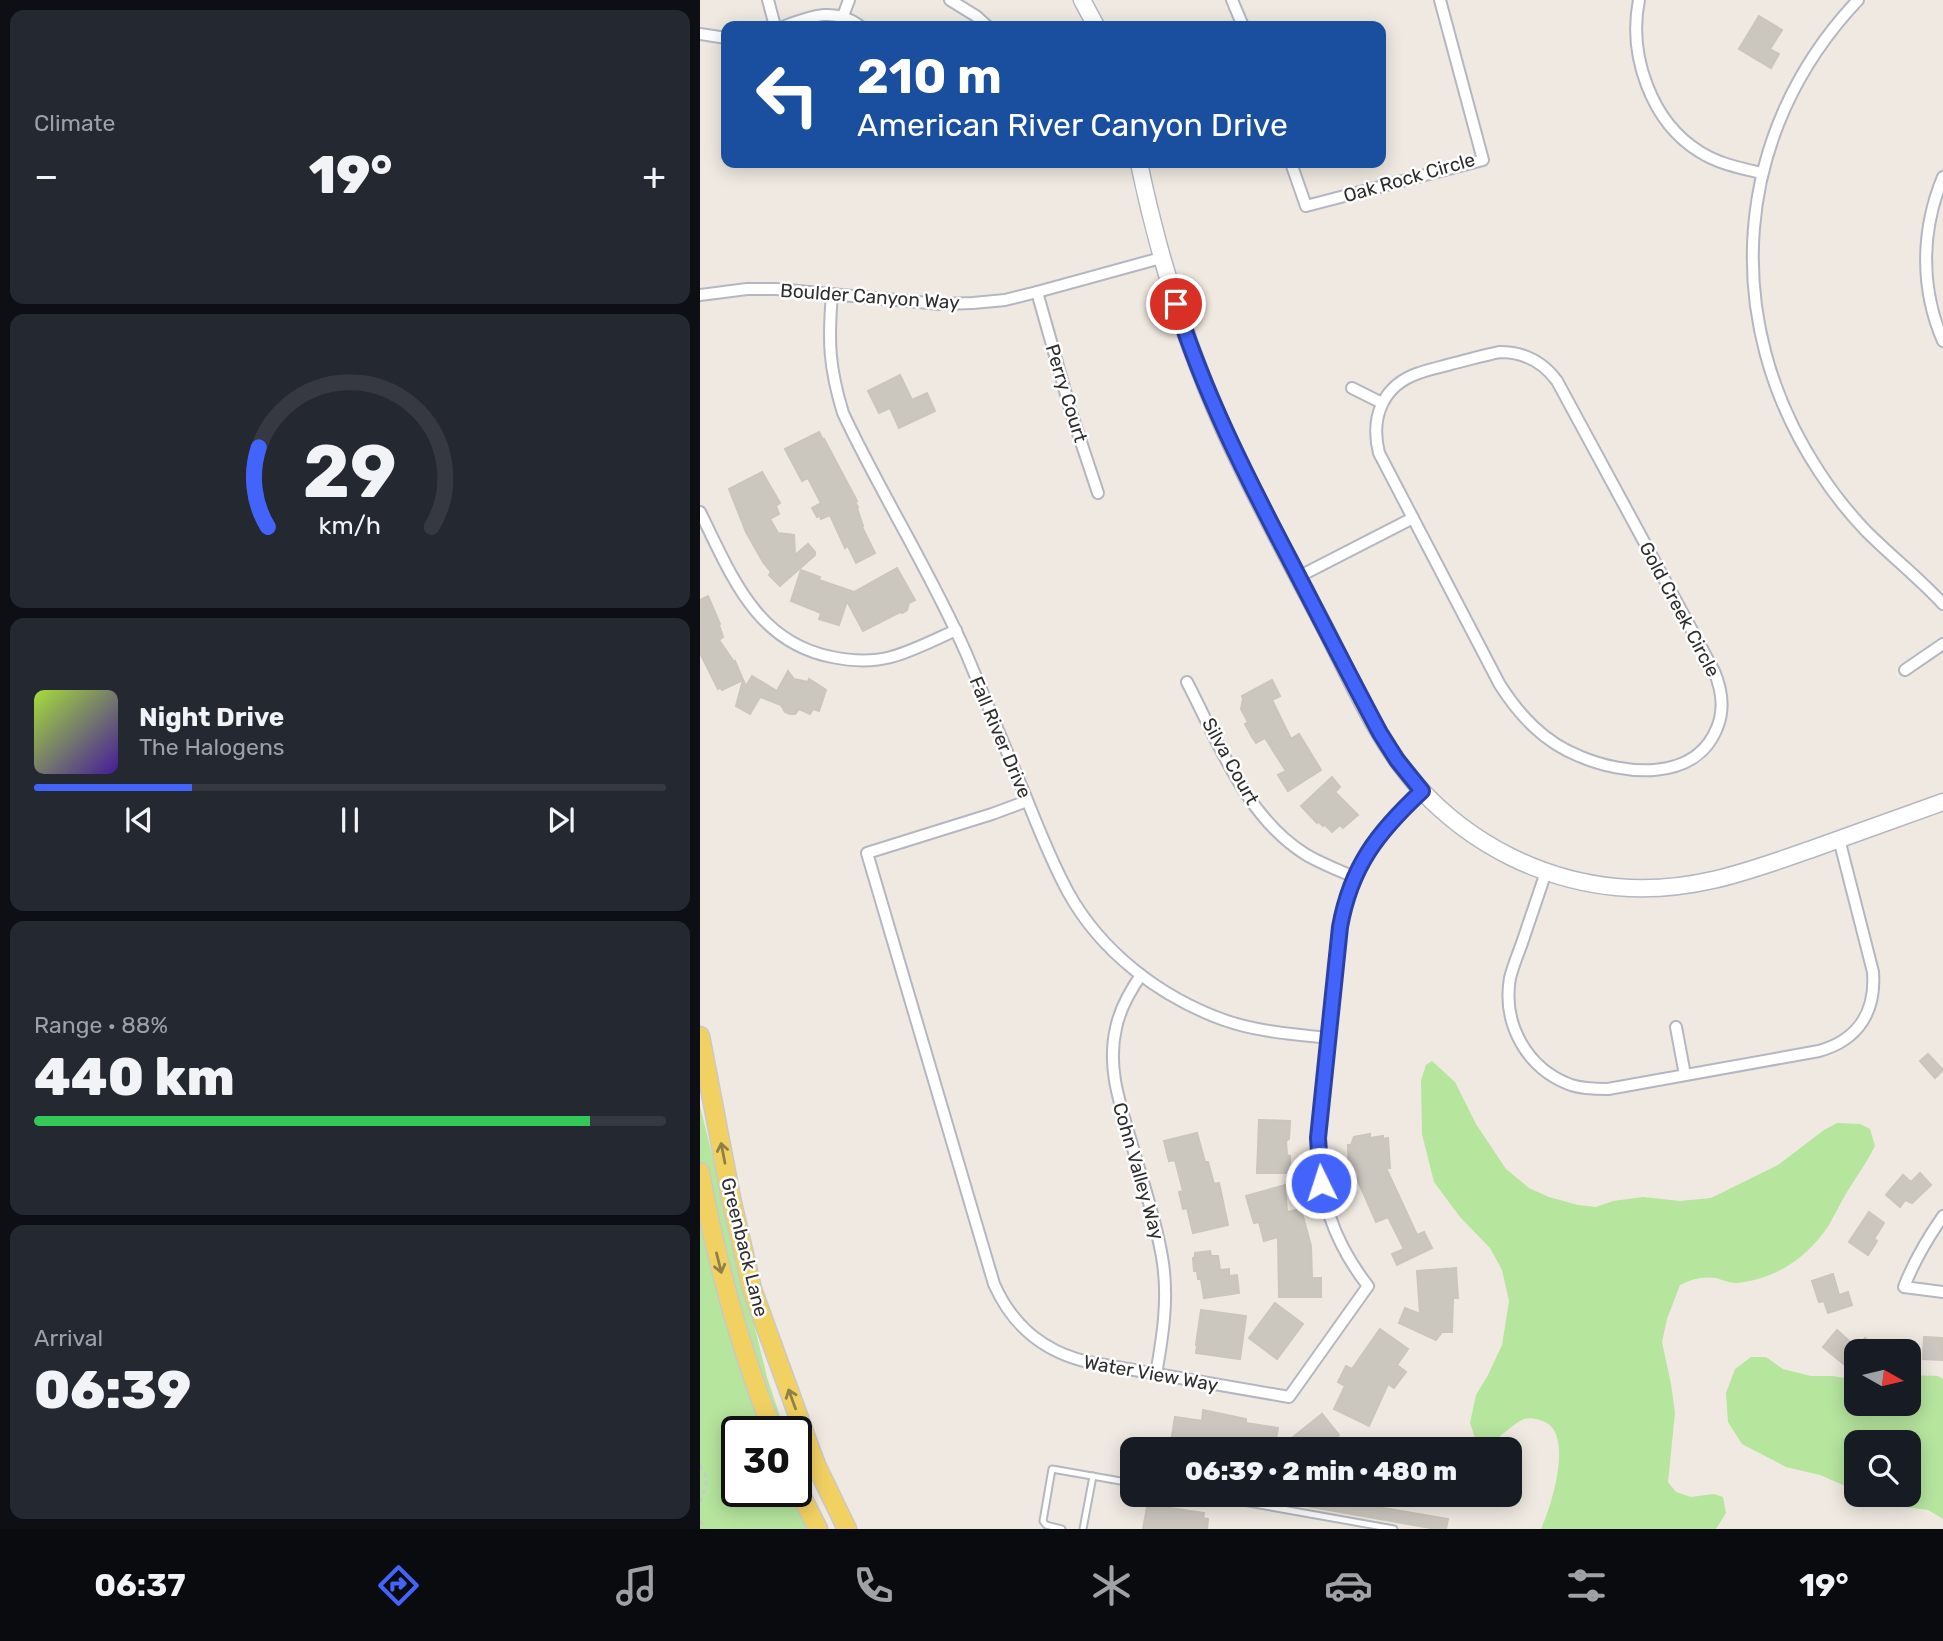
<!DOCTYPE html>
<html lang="en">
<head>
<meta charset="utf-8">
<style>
	:root { --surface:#171b24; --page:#242831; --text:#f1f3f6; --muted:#9ea1a6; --line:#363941; --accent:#4264fb }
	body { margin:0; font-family:Rubik,sans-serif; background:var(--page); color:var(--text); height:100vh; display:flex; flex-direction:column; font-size:26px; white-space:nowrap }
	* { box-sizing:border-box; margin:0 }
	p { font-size:23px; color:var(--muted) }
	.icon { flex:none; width:38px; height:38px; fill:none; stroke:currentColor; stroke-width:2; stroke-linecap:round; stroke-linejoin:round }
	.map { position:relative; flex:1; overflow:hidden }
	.details { display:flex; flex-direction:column; gap:10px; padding:10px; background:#0d0f14; width:700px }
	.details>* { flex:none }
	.guide { position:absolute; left:21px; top:21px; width:665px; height:147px; border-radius:14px; box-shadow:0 4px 18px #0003; background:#1a4fa0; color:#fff; overflow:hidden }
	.needle { width:46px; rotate:98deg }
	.tools { position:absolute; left:1144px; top:1339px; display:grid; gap:14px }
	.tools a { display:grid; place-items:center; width:77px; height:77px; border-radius:14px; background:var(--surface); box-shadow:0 4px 18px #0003; font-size:35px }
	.speed { position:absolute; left:21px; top:1416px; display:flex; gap:14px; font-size:35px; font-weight:700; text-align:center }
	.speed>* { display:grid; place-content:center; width:91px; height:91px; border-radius:50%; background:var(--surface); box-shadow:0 4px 18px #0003; line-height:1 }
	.speed .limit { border:4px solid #111; border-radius:10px; background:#fff; color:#111 }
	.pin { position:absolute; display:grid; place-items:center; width:60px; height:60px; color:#fff; margin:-30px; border:4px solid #fff; border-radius:50%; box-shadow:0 2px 7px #0007 }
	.me { position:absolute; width:77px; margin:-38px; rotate:356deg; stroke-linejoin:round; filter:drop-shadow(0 0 5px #0008) }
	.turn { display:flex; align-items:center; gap:24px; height:147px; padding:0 21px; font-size:32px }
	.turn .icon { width:91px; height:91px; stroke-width:2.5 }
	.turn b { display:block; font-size:49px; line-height:60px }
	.big { font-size:52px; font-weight:800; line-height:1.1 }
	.details .card { flex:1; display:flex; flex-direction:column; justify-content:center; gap:10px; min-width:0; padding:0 24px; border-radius:14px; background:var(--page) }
	.details .dial { align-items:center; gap:0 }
	.dial svg { height:182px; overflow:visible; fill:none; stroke:var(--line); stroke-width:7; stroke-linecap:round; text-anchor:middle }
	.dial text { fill:var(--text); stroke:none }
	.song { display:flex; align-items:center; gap:21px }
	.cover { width:84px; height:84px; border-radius:10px; background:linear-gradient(135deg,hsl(80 70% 55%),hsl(260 70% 35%)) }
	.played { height:7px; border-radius:4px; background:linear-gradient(90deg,var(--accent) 25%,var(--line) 25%) }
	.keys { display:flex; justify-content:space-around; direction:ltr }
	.heat { display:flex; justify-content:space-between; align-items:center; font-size:38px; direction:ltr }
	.charge { height:10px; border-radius:5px; background:linear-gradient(90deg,#34c759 88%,var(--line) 0) }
	.trip { position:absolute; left:420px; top:1437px; width:402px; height:70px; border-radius:14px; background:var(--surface); box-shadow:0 4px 18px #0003; font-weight:800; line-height:70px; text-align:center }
	.tab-bar { display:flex; height:112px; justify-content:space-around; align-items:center; background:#090b0e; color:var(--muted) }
	.tab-bar .icon { width:49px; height:49px }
	.tab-bar .current { color:var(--accent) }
	.tab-bar b { font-size:32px; color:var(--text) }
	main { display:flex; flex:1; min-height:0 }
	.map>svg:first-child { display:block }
	.green { fill:#b6e59e }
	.building { fill:#cbc7bf; stroke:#cbc5ba; stroke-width:2 }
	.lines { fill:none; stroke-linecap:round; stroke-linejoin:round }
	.service-casing { stroke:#b4b7c1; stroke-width:9 }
	.minor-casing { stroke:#b4b7c1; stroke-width:14 }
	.secondary-casing { stroke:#b4b7c1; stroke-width:19 }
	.primary-casing { stroke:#c9c9c9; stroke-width:21 }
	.path { stroke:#c9c9c9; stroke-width:2.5; stroke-dasharray:5 3.5; stroke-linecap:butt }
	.service { stroke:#fff; stroke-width:5 }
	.minor { stroke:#fff; stroke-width:10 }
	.secondary { stroke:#fff; stroke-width:16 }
	.primary { stroke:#f2d163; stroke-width:18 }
	.oneway { stroke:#908048 }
	.route-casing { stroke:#2b41a3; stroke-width:18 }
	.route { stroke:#4264fb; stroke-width:12 }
	.labels { text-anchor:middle; stroke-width:5; stroke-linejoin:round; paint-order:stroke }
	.street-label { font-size:19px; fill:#2e2e2e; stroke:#fff }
</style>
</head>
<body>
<main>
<section class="details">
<div class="card"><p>Climate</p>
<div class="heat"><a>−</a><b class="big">19°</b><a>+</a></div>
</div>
<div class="card dial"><svg viewBox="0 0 100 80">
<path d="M14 69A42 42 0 1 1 86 69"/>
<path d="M14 69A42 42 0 0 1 10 34" stroke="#4264fb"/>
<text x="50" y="56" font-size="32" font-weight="700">29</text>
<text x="50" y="72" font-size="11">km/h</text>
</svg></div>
<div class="card">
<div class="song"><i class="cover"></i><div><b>Night Drive</b><p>The Halogens</p></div></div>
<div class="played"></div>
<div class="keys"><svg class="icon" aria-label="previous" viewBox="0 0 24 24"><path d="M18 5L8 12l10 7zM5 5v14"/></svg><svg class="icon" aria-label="pause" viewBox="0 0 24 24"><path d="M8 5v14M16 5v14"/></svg><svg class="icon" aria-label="next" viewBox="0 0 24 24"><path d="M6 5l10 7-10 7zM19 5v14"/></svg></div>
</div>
<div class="card"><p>Range · 88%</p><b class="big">440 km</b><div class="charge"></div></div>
<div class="card"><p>Arrival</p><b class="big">06:39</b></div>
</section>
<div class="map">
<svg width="1243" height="1529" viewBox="0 0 1243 1529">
	<rect width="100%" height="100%" fill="#efe9e1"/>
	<g class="green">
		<path d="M732 1061 755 1082 776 1124 806 1169 829 1188 849 1197 878 1205 896 1207 913 1201 943 1197 980 1201 1011 1198 1078 1165 1124 1130 1137 1123 1160 1124 1170 1129 1175 1146C1167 1162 1157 1176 1147 1192 1141 1202 1135 1214 1129 1225 1107 1258 1076 1279 1037 1283 1029 1283 1023 1280 1016 1278 1003 1276 991 1279 980 1285L967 1319 962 1342 971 1384 975 1413 968 1482 976 1492 991 1497 1014 1494 1023 1497 1026 1513 1016 1529H841C851 1508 874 1435 845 1422 840 1420 831 1417 824 1419 816 1422 797 1439 789 1445L776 1441 770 1423 776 1395 788 1375 802 1345 809 1301 802 1270 790 1248 760 1217 734 1182 722 1134 721 1080 726 1065Z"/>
		<polygon points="0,1106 67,1377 85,1431 37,1432 37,1491 96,1491 96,1466 117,1529 0,1529"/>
		<polygon points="1051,1357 1066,1357 1083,1369 1111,1376 1132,1376 1157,1380 1157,1404 1209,1404 1209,1375 1238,1376 1243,1379 1243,1519 1228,1510 1191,1505 1166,1495 1209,1494 1209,1442 1157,1442 1157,1491 1120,1475 1086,1467 1042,1444 1028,1422 1026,1393 1035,1369"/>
	</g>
	<g class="building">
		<polygon points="1059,16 1082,30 1070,49 1079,54 1071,68 1039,49"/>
		<polygon points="200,375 212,400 227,393 235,411 199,428 190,408 179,413 168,391"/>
		<polygon points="119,432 123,440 124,439 157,501 155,502 158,507 157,508 163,526 162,527 175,553 156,563 148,546 145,548 130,515 121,519 120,516 117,517 112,508 121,503 108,478 102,481 85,449"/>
		<polygon points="62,472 80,503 76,506 79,514 70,519 78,533 94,535 95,555 108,544 115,552 115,555 80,586 69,575 71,572 63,562 46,532 29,489"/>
		<polygon points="197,568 215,600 209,603 207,610 202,613 200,612 163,631 147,601 139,625 119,619 121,613 91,601 101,570 120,577 119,580 154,592"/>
		<polygon points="8,596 20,624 19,625 23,637 19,640 34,662 35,661 43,680 22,690 20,687 18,689 0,653 0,600"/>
		<polygon points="88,671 94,679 108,682 109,679 126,690 119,711 113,709 110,714 99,709 95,714 90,714 85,712 81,705 60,697 50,714 36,706 43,680 46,686 52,676 77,691"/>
		<polygon points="572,680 580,696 572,700 591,739 599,734 621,770 588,791 578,775 586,771 565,738 556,743 552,737 545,724 548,722 541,709 543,699 542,696"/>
		<polygon points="632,777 640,787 635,792 658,815 643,828 640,825 632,832 624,824 623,826 618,821 617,823 601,806"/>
		<polygon points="1228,1054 1243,1070 1235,1078 1220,1061"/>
		<polygon points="559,1120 590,1121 589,1139 586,1141 587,1155 590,1156 590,1173 557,1173"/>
		<polygon points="497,1133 505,1162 508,1162 514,1184 519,1183 528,1225 493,1233 487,1208 483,1209 479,1192 483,1191 475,1160 469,1161 464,1141"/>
		<polygon points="670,1134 670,1138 683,1136 683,1139 688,1138 690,1168 686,1168 717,1235 724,1232 732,1248 697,1265 692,1254 704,1249 688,1217 676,1222 655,1174 649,1174 648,1145 651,1145 654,1137"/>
		<polygon points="1220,1173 1231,1185 1212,1203 1205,1200 1200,1207 1186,1195 1203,1175 1211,1182"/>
		<polygon points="585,1185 587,1212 601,1209 611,1246 612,1278 621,1278 621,1297 579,1297 578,1237 564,1241 559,1222 554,1223 546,1196"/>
		<polygon points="1169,1212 1184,1223 1174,1239 1177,1241 1168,1255 1149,1242"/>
		<polygon points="510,1251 511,1256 518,1256 520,1270 529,1269 529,1276 537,1275 539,1293 504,1298 501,1279 498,1279 497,1271 494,1271 493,1258 495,1257 495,1253"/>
		<polygon points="756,1268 758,1298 753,1298 752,1332 742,1332 736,1340 699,1323 705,1308 720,1314 717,1271"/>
		<polygon points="1133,1274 1139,1295 1148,1292 1152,1305 1128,1313 1124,1301 1119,1302 1112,1281"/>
		<polygon points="575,1303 603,1324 577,1359 549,1338"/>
		<polygon points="501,1310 546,1316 540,1359 496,1353 497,1346 496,1345"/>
		<polygon points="680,1329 708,1349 697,1365 706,1372 694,1388 688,1384 669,1426 634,1409 645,1386 638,1382 646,1366 652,1369"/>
		<polygon points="1137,1330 1157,1348 1165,1338 1179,1351 1157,1351 1157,1375 1123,1347"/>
		<polygon points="1224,1337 1243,1338 1243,1360 1223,1359"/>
		<polygon points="503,1410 546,1419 546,1423 578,1428 574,1449 523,1449 471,1442 475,1417 502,1421"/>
		<polygon points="622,1414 639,1435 627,1444 630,1449 600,1449 592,1438"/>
		<polygon points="602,1494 748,1519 746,1529 736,1529 600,1505"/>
		<polygon points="454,1500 465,1502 464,1507 504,1513 503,1518 508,1519 507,1529 443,1529 447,1507 453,1508"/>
	</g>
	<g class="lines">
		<g class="service-casing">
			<g id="service">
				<polyline points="498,1494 694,1529"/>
				<polyline points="362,1529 346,1525 343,1521 352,1469 432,1483"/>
				<polyline points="383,1529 393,1476"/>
			</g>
		</g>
		<g class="minor-casing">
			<g id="minor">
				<polyline points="68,0 75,26"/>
				<polyline points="250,0 276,16 287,26"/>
				<polyline points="532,0 543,26"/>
				<path d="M939 0C928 55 951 122 1000 152 1019 164 1040 168 1062 173"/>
				<path d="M1158 0C1032 133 1019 321 1120 473 1133 493 1149 513 1166 531 1191 556 1219 578 1243 604"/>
				<polyline points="143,16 149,0"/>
				<path d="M85 26C112 16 135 7 160 26"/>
				<polyline points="0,34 26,38"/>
				<polyline points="591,163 606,206 783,160 740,0"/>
				<path d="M1243 177C1221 230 1220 288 1243 341"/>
				<polyline points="337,292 371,412 398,493"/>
				<path d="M132 294C128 342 129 367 143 413 181 494 230 571 266 653 286 700 305 748 325 795 338 827 351 861 368 892 401 952 460 997 524 1020 558 1032 593 1034 628 1038"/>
				<polyline points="0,295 47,289 76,289 240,304 273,303 305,300 337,292 461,258"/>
				<path d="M800 352C824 352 843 362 857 381L1014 671C1022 690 1025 709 1017 728 995 783 923 775 879 756 844 742 820 716 800 685L679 453C670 417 683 385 719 373 730 369 741 367 751 364 768 360 784 355 800 352Z"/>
				<polyline points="652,388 682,403"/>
				<path d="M0 512C31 574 55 642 132 657 151 661 172 662 191 657 213 651 234 640 256 630"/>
				<polyline points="598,577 713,518"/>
				<polyline points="1205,670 1243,644"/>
				<path d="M487 682C518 742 546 817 605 854 620 863 638 870 654 877"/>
				<path d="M327 801 292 814 167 853 294 1284C312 1325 344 1352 388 1362L589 1397 668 1286C633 1241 618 1195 618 1138L640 927C650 866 678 832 722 791"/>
				<path d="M846 872C838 895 830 919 822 943 818 954 813 966 810 978 802 1024 827 1069 871 1085 883 1089 896 1089 908 1089L1119 1051C1158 1040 1176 1012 1173 972L1139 839"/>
				<path d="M441 975C430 991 420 1008 416 1028 407 1066 419 1101 430 1138 441 1177 455 1216 462 1257 469 1296 463 1335 456 1374"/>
				<polyline points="976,1027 985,1075"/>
				<path d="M1243 1216C1227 1239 1214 1261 1204 1287L1243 1292"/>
			</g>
		</g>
		<g class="secondary-casing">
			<g id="secondary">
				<polyline points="382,0 396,26"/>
				<path d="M439 163C458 254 485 342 523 427 553 494 589 559 623 624 652 680 678 744 722 791 773 845 842 880 916 887 987 894 1047 872 1112 849 1156 833 1199 818 1243 802"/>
			</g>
		</g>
		<g class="primary-casing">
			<g id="primary">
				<polyline points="0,1036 32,1203 52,1289 116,1465 147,1529"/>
				<path d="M0 1172C16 1261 40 1348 73 1432"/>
				<polyline points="96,1485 118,1529"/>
			</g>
		</g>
		<g class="path">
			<path d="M0 1465C10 1481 5 1487 0 1503"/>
			<polyline points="0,1520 4,1529"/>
		</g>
		<use href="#service" class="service"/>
		<use href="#minor" class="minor"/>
		<use href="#secondary" class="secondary"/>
		<use href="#primary" class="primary"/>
	</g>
	<defs><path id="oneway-shaft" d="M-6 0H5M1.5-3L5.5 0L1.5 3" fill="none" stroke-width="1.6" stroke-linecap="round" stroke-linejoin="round" transform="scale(1.75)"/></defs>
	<g class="oneway">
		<use href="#oneway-shaft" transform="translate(23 1153) rotate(-101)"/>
		<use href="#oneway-shaft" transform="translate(19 1263) rotate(76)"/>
		<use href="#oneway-shaft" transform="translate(92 1399) rotate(-110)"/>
	</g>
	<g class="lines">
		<g class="route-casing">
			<path id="route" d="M476 304C504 393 546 476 589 558 619 616 649 675 680 733L697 760 722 791C678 832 651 866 640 927L618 1138 621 1183"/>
		</g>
		<use href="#route" class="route"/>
	</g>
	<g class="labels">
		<g class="street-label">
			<text transform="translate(709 177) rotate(-16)" y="7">Oak Rock Circle</text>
			<text transform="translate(170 296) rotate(4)" y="7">Boulder Canyon Way</text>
			<text transform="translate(367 393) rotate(73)" y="7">Perry Court</text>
			<text transform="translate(980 609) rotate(62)" y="7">Gold Creek Circle</text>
			<text transform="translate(301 737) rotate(67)" y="7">Fall River Drive</text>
			<text transform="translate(531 761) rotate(61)" y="7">Silva Court</text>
			<text transform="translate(439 1171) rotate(74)" y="7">Cohn Valley Way</text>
			<text transform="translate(45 1247) rotate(76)" y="7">Greenback Lane</text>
			<text transform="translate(451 1373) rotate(10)" y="7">Water View Way</text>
		</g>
	</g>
</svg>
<div class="tools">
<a><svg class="needle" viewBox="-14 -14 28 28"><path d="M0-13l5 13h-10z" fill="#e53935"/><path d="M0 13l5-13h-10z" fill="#9ea1a6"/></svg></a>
<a><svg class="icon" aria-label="search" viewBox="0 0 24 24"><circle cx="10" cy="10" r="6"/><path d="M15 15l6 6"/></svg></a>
</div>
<div class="speed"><div class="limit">30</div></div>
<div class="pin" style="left:476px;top:304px;background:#d93025"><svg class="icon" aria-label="arrive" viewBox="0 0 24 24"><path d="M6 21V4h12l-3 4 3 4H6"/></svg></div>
<svg class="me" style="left:621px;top:1183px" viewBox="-20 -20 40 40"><circle r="17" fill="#4264fb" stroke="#fff" stroke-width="3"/><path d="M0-11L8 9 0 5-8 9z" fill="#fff"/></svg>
<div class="trip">06:39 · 2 min · 480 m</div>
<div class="guide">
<div class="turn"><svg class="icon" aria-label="left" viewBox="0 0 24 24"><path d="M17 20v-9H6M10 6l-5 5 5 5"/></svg><div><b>210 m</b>American River Canyon Drive</div></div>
</div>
</div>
</main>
<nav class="tab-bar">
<b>06:37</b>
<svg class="icon current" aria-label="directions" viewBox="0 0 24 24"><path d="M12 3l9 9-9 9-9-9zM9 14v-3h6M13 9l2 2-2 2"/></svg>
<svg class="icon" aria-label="music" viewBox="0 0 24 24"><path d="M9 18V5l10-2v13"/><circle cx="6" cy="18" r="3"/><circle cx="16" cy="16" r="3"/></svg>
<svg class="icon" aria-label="phone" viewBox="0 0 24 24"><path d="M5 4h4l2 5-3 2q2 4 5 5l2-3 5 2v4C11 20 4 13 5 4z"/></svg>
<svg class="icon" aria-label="climate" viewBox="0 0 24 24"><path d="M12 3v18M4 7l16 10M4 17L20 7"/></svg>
<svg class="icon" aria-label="car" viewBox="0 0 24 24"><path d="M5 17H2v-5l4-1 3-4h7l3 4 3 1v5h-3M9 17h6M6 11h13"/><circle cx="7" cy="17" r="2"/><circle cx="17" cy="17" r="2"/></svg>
<svg class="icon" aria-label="filters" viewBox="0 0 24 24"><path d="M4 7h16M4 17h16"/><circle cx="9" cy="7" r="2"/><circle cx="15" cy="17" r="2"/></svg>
<b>19°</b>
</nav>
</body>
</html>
